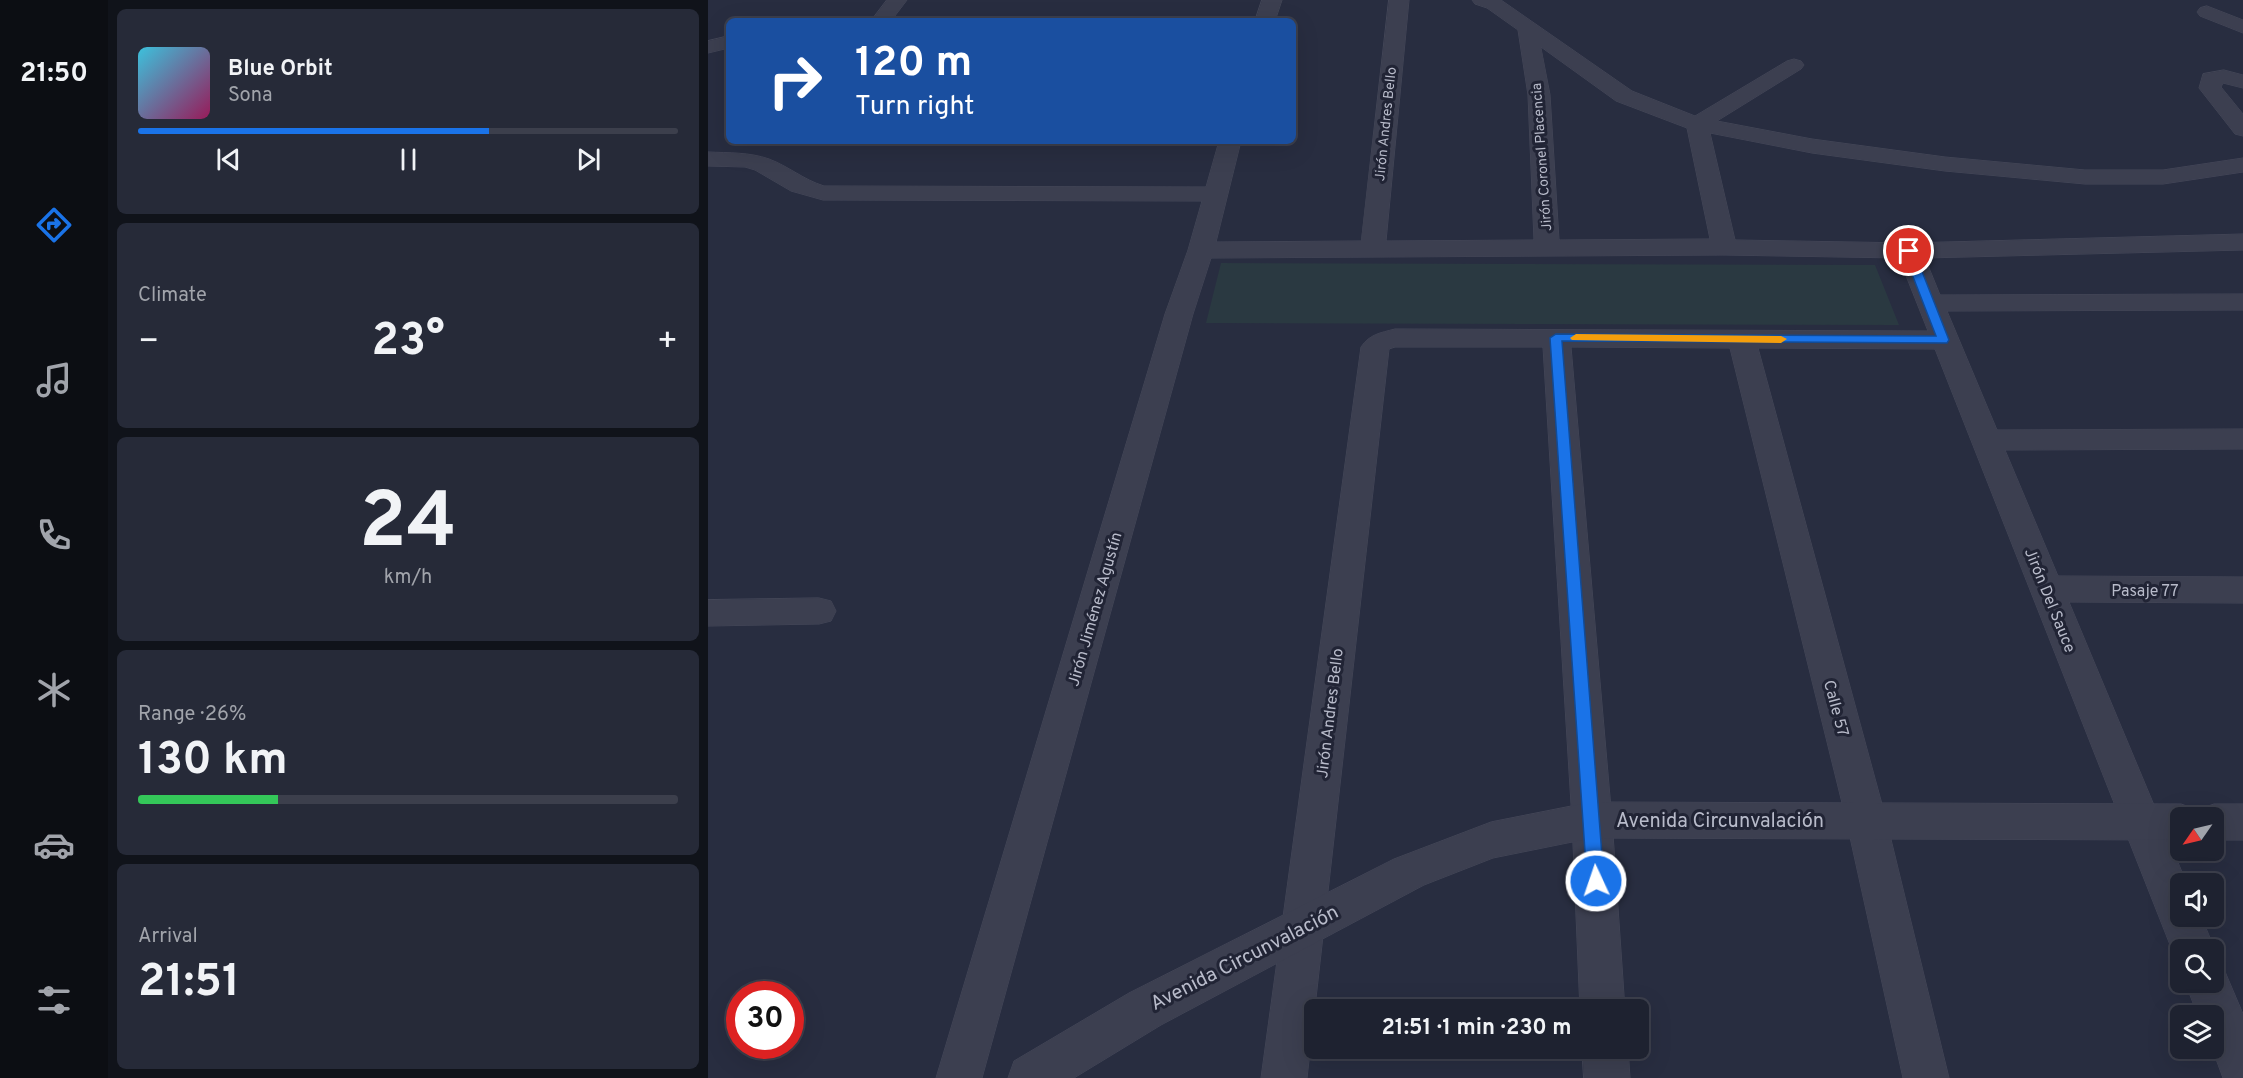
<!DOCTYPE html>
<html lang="en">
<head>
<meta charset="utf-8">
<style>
	:root { --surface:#1e2230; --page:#262a38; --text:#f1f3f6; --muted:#a1a4ab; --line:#3c3f4c; --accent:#1a73e8 }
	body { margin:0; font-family:Overpass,sans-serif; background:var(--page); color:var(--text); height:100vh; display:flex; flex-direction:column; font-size:22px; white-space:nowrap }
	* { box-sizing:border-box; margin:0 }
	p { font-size:20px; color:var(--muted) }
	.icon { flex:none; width:33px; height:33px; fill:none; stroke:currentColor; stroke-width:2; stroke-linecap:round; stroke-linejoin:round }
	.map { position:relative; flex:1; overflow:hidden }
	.details { display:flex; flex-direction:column; gap:9px; padding:9px; background:#10131a; width:600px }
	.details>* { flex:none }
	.top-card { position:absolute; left:18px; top:18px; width:570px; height:126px; border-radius:9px; box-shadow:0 6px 24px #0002,0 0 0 2px var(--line); background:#1a4fa0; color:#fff; overflow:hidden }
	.needle { width:39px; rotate:236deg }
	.controls { position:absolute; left:1462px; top:807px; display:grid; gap:12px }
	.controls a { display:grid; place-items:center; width:54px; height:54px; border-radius:9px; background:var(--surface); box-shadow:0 6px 24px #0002,0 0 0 2px var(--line); font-size:30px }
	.speed { position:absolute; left:18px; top:981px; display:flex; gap:12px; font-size:30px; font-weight:700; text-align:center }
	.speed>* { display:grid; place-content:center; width:78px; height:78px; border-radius:50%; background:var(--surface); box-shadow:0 6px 24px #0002,0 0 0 2px var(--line); line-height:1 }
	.speed .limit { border:9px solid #d22; background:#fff; color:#111 }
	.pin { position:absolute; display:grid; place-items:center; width:51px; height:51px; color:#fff; margin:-26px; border:3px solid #fff; border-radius:50%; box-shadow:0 2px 6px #0007 }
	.me { position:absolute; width:66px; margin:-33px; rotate:357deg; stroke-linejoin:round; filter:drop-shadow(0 0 4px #0008) }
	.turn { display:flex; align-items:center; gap:21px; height:126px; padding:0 30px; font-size:27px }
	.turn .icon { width:78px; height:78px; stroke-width:2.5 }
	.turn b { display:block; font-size:42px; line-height:51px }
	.big { font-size:45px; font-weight:700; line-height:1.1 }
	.details .tile { flex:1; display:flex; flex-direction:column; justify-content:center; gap:9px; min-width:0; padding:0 21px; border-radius:9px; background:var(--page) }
	.details .dial { align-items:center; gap:0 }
	.dial b { font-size:78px; line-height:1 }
	.song { display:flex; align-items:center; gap:18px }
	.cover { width:72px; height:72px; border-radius:9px; background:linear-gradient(135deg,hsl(190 70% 55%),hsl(330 70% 35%)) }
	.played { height:6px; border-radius:3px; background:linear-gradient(90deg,var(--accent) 65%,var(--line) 65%) }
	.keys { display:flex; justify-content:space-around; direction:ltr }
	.heat { display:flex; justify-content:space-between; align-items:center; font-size:33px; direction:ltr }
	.charge { height:9px; border-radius:4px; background:linear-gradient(90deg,#34c759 26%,var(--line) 0) }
	.trip { position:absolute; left:596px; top:999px; width:345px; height:60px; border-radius:9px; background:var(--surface); box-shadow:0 6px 24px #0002,0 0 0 2px var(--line); font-weight:700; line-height:60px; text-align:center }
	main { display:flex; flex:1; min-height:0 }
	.dock { display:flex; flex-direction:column; width:108px; justify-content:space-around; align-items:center; background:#0c0e13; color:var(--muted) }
	.dock .icon { width:42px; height:42px }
	.dock .selected { color:var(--accent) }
	.dock b { font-size:27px; color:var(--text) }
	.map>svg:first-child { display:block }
	.green { fill:#2a3941 }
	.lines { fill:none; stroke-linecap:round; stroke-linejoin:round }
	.minor-casing { stroke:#454859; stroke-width:1 }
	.tertiary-casing { stroke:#454859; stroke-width:1 }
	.minor { fill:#3c3f50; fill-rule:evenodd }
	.tertiary { fill:#3c3f50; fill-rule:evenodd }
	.route { fill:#1a73e8; stroke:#114b97; stroke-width:1.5 }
	.slow { fill:#f59e0b }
	.labels { text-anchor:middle; stroke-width:6; stroke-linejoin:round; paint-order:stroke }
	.far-street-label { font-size:14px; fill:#b8bbca; stroke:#212435 }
	.street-label { font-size:16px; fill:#b8bbca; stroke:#212435 }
	.near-street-label { font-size:20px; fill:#b8bbca; stroke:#212435 }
</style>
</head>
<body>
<main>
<nav class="dock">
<b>21:50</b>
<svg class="icon selected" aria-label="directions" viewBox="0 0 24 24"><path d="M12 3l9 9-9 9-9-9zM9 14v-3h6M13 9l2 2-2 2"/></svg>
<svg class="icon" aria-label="music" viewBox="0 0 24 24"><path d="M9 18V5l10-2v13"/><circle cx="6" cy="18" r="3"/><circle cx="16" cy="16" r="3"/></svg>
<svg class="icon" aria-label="phone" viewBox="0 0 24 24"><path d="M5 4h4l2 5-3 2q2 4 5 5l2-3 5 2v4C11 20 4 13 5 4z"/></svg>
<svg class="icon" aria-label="climate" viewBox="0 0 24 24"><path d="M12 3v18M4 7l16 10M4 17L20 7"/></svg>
<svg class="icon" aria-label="car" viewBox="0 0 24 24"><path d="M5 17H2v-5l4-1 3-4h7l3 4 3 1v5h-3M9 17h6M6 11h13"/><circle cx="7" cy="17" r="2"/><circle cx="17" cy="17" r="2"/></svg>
<svg class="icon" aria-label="filters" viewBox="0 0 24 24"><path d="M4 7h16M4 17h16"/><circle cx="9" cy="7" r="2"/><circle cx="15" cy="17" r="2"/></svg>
</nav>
<section class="details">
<div class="tile">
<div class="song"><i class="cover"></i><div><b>Blue Orbit</b><p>Sona</p></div></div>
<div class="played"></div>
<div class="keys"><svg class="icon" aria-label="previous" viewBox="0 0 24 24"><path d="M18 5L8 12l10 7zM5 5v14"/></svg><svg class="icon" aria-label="pause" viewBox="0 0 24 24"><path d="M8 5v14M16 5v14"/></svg><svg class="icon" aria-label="next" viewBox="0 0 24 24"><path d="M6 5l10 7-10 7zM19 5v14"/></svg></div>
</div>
<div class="tile"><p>Climate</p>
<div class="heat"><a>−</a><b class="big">23°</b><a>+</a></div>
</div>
<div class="tile dial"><b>24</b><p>km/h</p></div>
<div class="tile"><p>Range · 26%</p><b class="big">130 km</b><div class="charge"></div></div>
<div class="tile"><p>Arrival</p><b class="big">21:51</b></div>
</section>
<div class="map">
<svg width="1535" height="1078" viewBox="0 0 1535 1078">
	<rect width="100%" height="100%" fill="#282d40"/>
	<polygon class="green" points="513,263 1167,265 1191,325 498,323"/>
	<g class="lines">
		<g class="minor-casing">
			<g id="minor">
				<polygon points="179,0 199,0 183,21 163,21"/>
				<polygon points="554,0 574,0 567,21 547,21"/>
				<path d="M681 0H701L678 241 826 240 820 95 810 30 779 8 767 4 764 0H793L924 91 987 116 1079 61 1086 59 1093 61 1096 65 1093 69 1009 121 1104 139 1237 157 1377 170H1455L1535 158V172L1455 184H1377L1237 171 1104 153 1002 133 1027 240 1201 243 1535 234V250L1217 258 1232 295 1535 294V310L1239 311 1289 430 1535 429V449L1297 450 1350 576 1535 577V603L1361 602 1479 884H1473V916H1493L1507 950 1506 952V950H1473V966L1470 965 1227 349 1050 348 1178 819 1241 1078H1195L1138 819 1022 348 863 347 904 820 917 1010H872L864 820 835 347H687L681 349 599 1078H553L653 347C662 334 672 333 687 329L1220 331 1191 258 1016 255 503 258 485 314 274 1078H228L457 314 480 250 494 201 115 200 83 191 47 170 37 167 0 166V152C21 153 41 152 61 159 80 166 96 180 116 186L498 187 511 141H533L508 242 653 241ZM833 47 908 101 979 128 1002 239 851 240 842 95Z"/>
				<polygon points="1499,6 1535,20 1535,33 1492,16 1489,12 1492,8"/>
				<polygon points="21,36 21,48 0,53 0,41"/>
				<polygon points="1516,70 1535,75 1535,88 1515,83 1513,87 1535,114 1535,136 1527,134 1491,88 1495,74"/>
				<polygon points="111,598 123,601 128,611 123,621 111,624 0,626 0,600"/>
				<polygon points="1506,963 1515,967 1535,1014 1535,1078 1515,1078 1504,1048 1506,1048 1506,1016 1490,1016 1477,982 1506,982"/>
				<polygon points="874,1048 920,1048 922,1078 876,1078"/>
			</g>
		</g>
		<g class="tertiary-casing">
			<polygon id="tertiary" points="884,802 1473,804 1487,809 1490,814 1492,809 1506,804 1535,804 1535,840 1506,840 1506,818 1473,818 1473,840 884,838 785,858 716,885 453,1025 366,1078 300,1078 306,1061 421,993 686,859 783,822"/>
		</g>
		<use href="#minor" class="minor"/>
		<use href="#tertiary" class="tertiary"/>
	</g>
	<polygon class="route" points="1201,248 1206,251 1241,340 1239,343 854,341 896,881 894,887 888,889 881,887 879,881 842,338 848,334 1228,336 1195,251"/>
	<polygon class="slow" points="868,334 1073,336 1079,339 1073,343 864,340 862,338"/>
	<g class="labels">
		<g class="far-street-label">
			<text transform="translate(677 124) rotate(-84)" y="5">Jirón Andres Bello</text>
			<text transform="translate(833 157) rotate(-94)" y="5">Jirón Coronel Placencia</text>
		</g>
		<g class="street-label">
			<text x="1437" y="596">Pasaje 77</text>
			<text transform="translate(1343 600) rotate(68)" y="6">Jirón Del Sauce</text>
			<text transform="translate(386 609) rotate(-74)" y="6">Jirón Jiménez Agustín</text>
			<text transform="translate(1129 708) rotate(75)" y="6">Calle 57</text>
			<text transform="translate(621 713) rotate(-83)" y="6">Jirón Andres Bello</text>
		</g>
		<g class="near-street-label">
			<text x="1012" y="827">Avenida Circunvalación</text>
			<text transform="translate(536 957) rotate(-27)" y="7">Avenida Circunvalación</text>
		</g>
	</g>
</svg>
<div class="controls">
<a><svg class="needle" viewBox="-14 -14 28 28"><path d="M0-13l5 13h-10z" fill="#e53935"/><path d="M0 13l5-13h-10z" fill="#a1a4ab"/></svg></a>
<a><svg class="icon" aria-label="sound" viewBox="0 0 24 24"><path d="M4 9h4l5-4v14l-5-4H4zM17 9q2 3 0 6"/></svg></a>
<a><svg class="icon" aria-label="search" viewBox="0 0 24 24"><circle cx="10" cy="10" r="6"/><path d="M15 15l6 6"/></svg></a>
<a><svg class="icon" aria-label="layers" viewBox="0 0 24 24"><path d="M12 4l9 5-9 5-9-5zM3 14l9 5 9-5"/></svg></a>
</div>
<div class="speed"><div class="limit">30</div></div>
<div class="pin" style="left:1201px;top:251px;background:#d93025"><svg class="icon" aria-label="arrive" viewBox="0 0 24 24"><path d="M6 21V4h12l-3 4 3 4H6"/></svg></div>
<svg class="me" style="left:888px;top:881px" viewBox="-20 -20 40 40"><circle r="17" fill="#1a73e8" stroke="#fff" stroke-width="3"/><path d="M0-11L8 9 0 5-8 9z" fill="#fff"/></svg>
<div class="trip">21:51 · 1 min · 230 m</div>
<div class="top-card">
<div class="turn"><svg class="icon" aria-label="right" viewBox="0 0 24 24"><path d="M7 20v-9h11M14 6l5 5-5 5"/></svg><div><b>120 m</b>Turn right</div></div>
</div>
</div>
</main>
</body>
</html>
